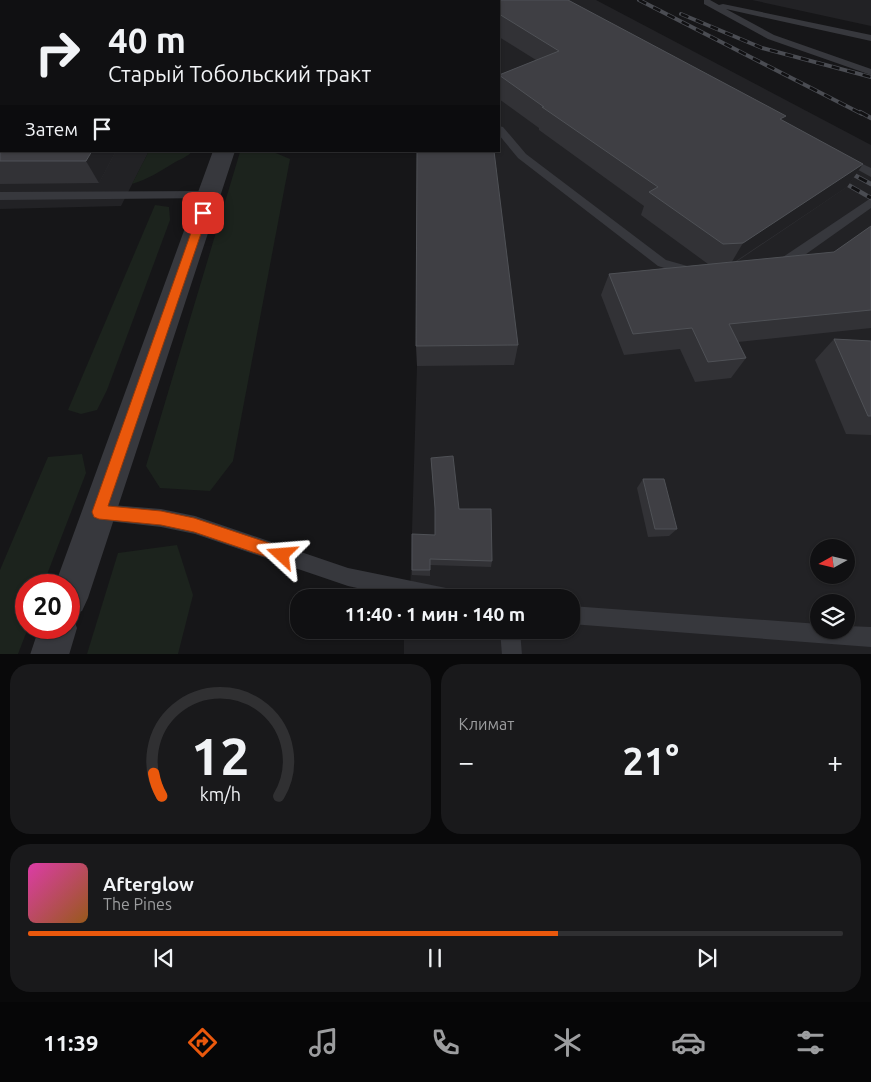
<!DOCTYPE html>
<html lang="ru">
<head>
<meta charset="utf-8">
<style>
	:root { --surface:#101012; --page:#19191b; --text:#f1f3f6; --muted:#9c9d9f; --line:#303032; --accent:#ea580c }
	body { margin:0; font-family:Ubuntu,sans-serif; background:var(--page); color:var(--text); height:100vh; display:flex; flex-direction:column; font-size:19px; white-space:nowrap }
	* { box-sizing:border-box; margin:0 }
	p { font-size:16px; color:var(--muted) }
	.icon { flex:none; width:28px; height:28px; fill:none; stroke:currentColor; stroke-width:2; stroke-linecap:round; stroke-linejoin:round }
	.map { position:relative; height:654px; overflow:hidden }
	.details { display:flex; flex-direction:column; gap:10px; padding:10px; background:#09090a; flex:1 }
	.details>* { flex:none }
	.banner { position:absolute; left:0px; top:0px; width:500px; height:152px; box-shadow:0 1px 4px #0004,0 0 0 1px var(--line); background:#101012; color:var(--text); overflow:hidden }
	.needle { width:32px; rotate:262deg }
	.controls { position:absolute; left:810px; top:539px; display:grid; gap:10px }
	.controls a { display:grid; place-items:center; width:45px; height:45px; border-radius:50%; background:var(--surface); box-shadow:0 1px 4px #0004,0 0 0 1px var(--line); font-size:25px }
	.speed { position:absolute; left:15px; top:574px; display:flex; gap:10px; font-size:25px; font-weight:700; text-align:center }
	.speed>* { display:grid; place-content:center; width:65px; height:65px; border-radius:50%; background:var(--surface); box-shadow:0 1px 4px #0004,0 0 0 1px var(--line); line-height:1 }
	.speed .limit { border:8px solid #d22; background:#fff; color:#111 }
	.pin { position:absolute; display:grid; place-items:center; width:42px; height:42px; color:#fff; margin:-21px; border-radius:10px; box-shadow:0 2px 8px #0006 }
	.me { position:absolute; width:55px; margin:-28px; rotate:289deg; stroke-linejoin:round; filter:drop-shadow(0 0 4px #0008) }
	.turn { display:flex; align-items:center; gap:18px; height:105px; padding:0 25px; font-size:22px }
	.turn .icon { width:65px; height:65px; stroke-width:2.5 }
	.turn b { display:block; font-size:35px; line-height:42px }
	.then { display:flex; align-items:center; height:48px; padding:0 25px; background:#0003; gap:10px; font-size:19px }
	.big { font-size:38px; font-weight:600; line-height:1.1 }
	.details .tile { flex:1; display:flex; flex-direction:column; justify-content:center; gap:8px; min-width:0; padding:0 18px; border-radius:20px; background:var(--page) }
	.details .dial { align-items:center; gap:0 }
	.dial svg { height:130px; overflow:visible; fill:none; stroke:var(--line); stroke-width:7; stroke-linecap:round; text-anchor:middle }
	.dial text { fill:var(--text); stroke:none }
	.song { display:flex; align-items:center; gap:15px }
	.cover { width:60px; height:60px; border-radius:8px; background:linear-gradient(135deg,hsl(320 70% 55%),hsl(30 70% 35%)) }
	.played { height:5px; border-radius:2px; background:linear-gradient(90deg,var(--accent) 65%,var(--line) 65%) }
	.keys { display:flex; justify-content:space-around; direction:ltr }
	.heat { display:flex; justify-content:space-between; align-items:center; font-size:28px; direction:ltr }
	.details .tiles { flex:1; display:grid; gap:10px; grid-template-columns:1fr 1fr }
	.tile:last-child { grid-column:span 2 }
	.trip { position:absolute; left:290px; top:589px; width:290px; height:50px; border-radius:20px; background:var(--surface); box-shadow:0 1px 4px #0004,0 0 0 1px var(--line); font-weight:600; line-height:50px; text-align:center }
	.tab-bar { display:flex; height:80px; justify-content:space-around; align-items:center; background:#060607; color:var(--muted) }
	.tab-bar .icon { width:35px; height:35px }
	.tab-bar .on { color:var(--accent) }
	.tab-bar b { font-size:22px; color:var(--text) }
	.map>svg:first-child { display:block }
	.built { fill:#222225; fill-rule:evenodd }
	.green { fill:#1c231d }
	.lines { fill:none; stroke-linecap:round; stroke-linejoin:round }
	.service { fill:#37383d; fill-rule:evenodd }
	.tertiary { fill:#37383d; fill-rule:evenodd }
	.rail-far1-casing { stroke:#4a4c52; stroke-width:4 }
	.rail-casing { stroke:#4a4c52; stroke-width:4.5 }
	.rail-far1 { stroke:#111113; stroke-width:2.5; stroke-dasharray:8; stroke-linecap:butt }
	.rail { stroke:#111113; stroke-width:3; stroke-dasharray:9; stroke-linecap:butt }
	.wall { fill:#323236 }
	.shaded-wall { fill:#212124 }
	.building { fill:#3f3f44; stroke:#4f5156 }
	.route { fill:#ea580c; stroke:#983908 }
</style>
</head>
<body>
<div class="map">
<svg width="871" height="655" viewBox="0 0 871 655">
	<rect width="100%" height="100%" fill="#161618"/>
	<g class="built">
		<polygon points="0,0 222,0 1,1 1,151 149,151 121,206 0,209"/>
		<path d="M419 0H596L871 145V654L404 655V630H571V598L410 597 417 366 418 151H499V1ZM819 548H846V575H819ZM819 602H846V630H819Z"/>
		<polygon points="752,0 871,0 871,26"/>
	</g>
	<g class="green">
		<path d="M149 151H193C186 158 180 159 172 164 159 172 148 179 132 184Z"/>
		<polygon points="247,151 271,151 290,159 233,461 210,491 160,488 146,466 240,152"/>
		<polygon points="155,205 169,207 170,220 107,390 97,410 81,414 68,410"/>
		<polygon points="82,454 86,473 43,585 26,585 26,628 28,628 18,654 0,654 0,570 48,457"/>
		<polygon points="177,545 193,595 178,654 87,654 118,553"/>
	</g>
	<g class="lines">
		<g class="service">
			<polygon points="430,0 438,0 439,1 431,1"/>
			<polygon points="704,0 710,0 719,5 723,4 871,35 871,41 726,9 774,35 871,69 871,75 768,39 704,4"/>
			<polygon points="499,126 503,127 526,154 666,260 698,269 699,272 698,275 693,277 658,266 518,158 499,135"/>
			<polygon points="846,156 871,168 871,177 842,161 841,159 842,157"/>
			<polygon points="209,191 215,195 213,198 0,200 0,192"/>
			<polygon points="871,198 871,208 792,264 781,269 777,267 775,264 777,261"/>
			<polygon points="99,504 161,509 195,516 348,568 451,589 458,591 460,598 403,598 348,586 195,534 161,527 99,520 93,518 90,512 93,506"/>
			<polygon points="571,606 819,624 819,630 846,630 846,626 871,627 871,647 571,624"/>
			<polygon points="500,630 520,630 522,655 502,655"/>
		</g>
		<g class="tertiary">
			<rect x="267" y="0" width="16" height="1"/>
			<polygon points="213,151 235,151 88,598 82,611 72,615 77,628 69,655 30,655 39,628 69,628 69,585 55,585"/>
		</g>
		<g class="rail-far1-casing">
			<g id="rail-far1">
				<polyline points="639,0 862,114"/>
				<polyline points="681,14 762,48 871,77"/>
			</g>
		</g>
		<g class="rail-casing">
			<g id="rail">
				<polyline points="860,112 871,118"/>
				<polyline points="843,169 871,184"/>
				<polyline points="836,178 871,198"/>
			</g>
		</g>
		<use href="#rail-far1" class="rail-far1"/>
		<use href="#rail" class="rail"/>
	</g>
	<g class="wall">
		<polygon points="0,0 114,0 113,1 1,1 1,151 116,151 99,183 0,184"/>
		<polygon points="443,0 568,0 783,121 863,164 847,187 736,262 834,252 871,226 871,328 738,342 746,358 731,378 695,382 680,349 624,355 601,295 609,274 708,264 641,215 644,206 539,130 539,128 499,99 499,75 536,60 499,37 499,1 443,1"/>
		<polygon points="834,339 871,341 871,435 846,434 815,360"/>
		<polygon points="518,345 514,365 417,366 416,346"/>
		<polygon points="431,458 459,509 492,561 491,567 430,565 430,576 412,575 412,570 435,535 435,513"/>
		<polygon points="643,479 677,529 669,536 648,537 637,488"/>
	</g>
	<g class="shaded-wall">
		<polygon points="92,0 114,0 113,1 91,1"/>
		<rect x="179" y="0" width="18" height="1"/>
		<polygon points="1,115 1,151 0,159 0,116"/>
		<polygon points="92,151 116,151 99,183 86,161"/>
		<polygon points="863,164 847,187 730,265 743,243"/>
	</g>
	<g class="building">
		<polygon points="0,0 92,0 91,1 1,1 1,115 0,116"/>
		<polygon points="146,0 179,0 179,1 145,1"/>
		<polygon points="476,0 568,0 786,116 780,119 863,164 743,243 723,244 649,192 658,187 542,107 544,107 499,75 559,51 499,14 499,1 478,1"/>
		<polygon points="0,138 1,138 1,151 92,151 86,161 0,161"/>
		<polygon points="417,151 494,151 518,345 416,346"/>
		<polygon points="871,226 871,310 729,324 746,358 708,362 692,328 633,334 609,274 834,252"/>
		<polygon points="834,339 871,341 871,416 868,416"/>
		<polygon points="453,456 459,509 491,509 492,561 430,559 430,570 412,570 412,534 435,535 435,508 431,458"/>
		<polygon points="643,479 664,479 677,529 655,529"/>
	</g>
	<polygon class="route" points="203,210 208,213 108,506 161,511 194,518 287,549 289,555 287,560 282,562 194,532 161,525 99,519 94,517 92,512 198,213"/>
</svg>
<div class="controls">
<a><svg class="needle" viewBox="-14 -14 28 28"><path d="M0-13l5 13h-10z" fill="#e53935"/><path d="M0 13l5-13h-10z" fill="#9c9d9f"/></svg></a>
<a><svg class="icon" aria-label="layers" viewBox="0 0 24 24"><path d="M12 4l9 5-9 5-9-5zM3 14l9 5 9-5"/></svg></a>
</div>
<div class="speed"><div class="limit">20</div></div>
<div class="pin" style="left:203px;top:213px;background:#d93025"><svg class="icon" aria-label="arrive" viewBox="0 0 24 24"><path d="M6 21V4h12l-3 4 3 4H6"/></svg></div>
<svg class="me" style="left:282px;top:555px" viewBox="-20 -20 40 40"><path d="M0-17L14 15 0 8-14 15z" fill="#ea580c" stroke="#fff" stroke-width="4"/></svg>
<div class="trip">11:40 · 1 мин · 140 m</div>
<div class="banner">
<div class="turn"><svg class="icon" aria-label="right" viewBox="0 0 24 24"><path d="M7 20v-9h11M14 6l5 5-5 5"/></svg><div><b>40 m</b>Старый Тобольский тракт</div></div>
<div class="then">Затем<svg class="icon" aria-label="arrive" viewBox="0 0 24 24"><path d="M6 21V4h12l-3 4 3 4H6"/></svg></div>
</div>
</div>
<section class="details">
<div class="tiles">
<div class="tile dial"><svg viewBox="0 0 100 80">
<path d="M14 69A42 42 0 1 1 86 69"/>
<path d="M14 69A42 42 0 0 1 9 55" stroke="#ea580c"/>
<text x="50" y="56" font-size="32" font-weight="700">12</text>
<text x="50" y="72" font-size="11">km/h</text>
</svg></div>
<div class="tile"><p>Климат</p>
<div class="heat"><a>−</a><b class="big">21°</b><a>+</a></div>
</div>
<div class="tile">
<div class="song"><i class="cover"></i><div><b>Afterglow</b><p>The Pines</p></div></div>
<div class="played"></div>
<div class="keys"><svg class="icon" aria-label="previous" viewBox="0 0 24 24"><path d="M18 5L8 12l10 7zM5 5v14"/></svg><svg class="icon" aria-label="pause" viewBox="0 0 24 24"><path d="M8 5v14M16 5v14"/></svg><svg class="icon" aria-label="next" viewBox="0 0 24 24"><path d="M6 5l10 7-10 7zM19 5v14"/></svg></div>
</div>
</div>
</section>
<nav class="tab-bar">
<b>11:39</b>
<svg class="icon on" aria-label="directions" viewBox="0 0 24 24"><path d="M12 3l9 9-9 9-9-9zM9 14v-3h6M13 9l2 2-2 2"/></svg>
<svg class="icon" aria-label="music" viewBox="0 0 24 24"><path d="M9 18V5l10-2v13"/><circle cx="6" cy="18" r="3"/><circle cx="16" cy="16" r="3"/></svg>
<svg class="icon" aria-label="phone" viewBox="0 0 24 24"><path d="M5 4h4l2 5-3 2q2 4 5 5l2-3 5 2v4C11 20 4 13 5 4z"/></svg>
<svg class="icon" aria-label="climate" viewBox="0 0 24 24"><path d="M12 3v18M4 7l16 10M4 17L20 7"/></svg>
<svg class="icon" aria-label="car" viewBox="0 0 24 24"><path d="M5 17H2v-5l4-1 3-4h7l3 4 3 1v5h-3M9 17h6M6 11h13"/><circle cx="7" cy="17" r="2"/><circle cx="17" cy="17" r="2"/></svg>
<svg class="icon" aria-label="filters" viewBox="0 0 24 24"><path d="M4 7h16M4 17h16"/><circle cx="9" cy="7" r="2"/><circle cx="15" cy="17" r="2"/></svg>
</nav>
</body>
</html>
